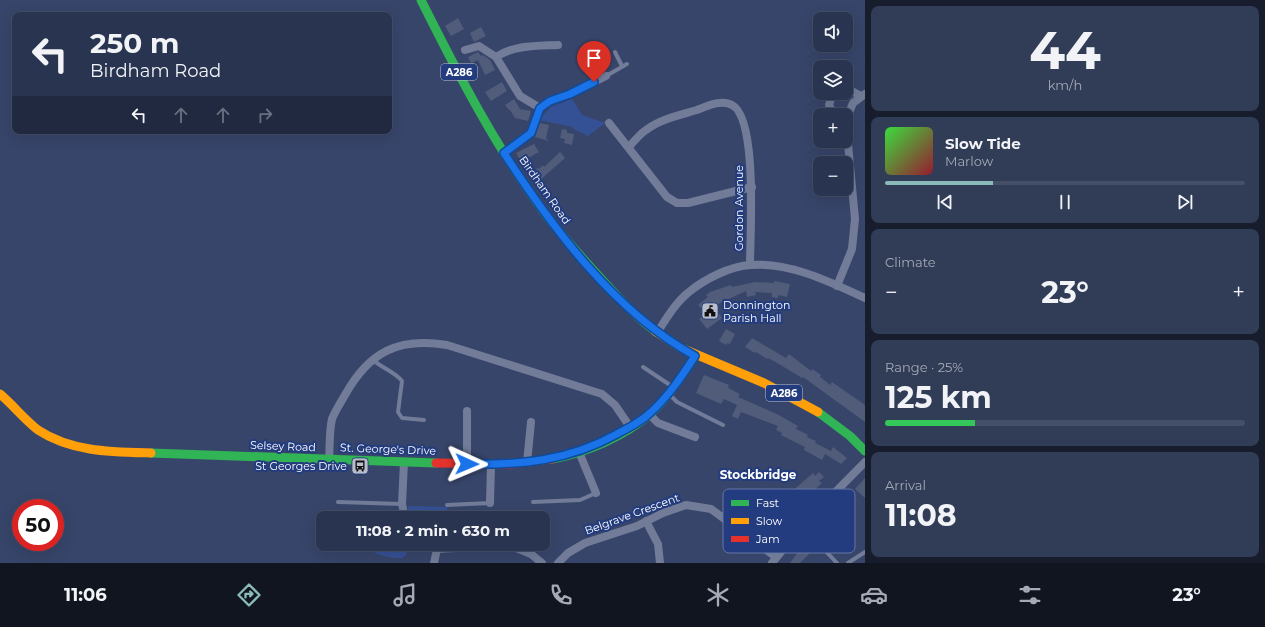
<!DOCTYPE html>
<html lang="en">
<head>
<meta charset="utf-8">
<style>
	:root { --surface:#293450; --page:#313c57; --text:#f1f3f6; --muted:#a5aab7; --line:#454f67; --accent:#8bbbb9 }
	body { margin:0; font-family:Montserrat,sans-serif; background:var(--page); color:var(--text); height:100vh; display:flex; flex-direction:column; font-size:15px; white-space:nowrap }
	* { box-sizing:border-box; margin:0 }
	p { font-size:13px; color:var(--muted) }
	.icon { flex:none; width:22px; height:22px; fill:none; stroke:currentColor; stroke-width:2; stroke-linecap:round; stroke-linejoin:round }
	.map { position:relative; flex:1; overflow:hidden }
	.details { display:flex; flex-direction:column; gap:6px; padding:6px; background:#171d2c; width:400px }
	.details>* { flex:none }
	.banner { position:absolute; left:12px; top:12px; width:380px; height:122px; border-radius:8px; box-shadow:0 4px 16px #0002,0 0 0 1px var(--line); background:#293450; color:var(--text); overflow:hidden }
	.tools { position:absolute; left:813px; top:12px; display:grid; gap:8px }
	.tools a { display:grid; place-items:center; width:40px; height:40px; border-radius:8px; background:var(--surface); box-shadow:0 4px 16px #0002,0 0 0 1px var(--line); font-size:20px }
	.speed { position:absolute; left:12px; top:499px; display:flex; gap:8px; font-size:20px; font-weight:700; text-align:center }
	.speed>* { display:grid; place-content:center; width:52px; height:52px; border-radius:50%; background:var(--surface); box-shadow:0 4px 16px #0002,0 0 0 1px var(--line); line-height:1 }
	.speed .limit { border:6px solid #d22; background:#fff; color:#111 }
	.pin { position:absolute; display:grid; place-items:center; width:34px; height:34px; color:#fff; margin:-41px -17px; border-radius:50% 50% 50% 0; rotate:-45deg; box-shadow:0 0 4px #0007 }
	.pin .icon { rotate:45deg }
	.me { position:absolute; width:44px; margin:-22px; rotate:91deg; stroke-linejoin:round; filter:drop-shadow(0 0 3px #0008) }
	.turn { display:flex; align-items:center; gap:14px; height:84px; padding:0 12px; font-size:18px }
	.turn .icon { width:52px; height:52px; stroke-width:2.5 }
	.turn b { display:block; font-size:28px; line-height:34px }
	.lanes { display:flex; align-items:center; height:38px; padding:0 12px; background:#0003; justify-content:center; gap:20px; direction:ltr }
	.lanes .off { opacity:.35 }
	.big { font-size:30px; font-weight:700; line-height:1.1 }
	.details .tile { flex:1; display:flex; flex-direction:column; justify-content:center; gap:6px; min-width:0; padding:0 14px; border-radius:8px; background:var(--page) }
	.details .dial { align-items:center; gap:0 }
	.dial b { font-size:52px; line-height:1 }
	.song { display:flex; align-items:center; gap:12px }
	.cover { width:48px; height:48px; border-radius:6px; background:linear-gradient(135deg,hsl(120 70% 55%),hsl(350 70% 35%)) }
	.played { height:4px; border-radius:2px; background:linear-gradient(90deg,var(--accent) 30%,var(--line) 30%) }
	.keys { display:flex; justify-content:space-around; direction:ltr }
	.heat { display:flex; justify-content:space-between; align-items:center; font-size:22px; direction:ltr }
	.charge { height:6px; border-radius:3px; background:linear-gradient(90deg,#34c759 25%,var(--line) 0) }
	.trip { position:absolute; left:316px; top:511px; width:234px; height:40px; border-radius:8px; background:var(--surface); box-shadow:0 4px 16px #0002,0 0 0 1px var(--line); font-weight:700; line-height:40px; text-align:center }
	.menu { display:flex; height:64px; justify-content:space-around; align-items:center; background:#101520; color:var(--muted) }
	.menu .icon { width:28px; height:28px }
	.menu .active { color:var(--accent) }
	.menu b { font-size:18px; color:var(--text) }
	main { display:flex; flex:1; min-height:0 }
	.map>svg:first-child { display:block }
	.green { fill:#355196 }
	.building { fill:#505c7a }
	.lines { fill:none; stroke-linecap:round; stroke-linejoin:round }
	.lane { stroke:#727c98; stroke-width:4 }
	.street { stroke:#727c98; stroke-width:8 }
	.fast { stroke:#30b455; stroke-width:9 }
	.slow { stroke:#ff9f0a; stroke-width:9 }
	.jam { stroke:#e5322d; stroke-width:9 }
	.route-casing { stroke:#114b97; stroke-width:10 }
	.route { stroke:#1a73e8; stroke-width:7 }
	.labels { text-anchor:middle; stroke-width:4; stroke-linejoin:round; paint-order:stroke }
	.shield { fill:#223c7f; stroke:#bdc4d9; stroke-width:1 }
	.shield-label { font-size:10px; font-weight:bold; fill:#fff }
	.street-label { font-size:11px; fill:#fff; stroke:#223c7f }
	.poi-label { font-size:11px; fill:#fff; stroke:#223c7f; text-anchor:start }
	.neighbourhood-label { font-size:12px; font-weight:bold; fill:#fff; stroke:#223c7f }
	.key { fill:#223c7f; stroke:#6476a5; stroke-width:1 }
	.key-label { font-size:11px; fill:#fff }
</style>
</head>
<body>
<main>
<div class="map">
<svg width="865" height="563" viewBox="0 0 865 563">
	<rect width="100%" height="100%" fill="#37456a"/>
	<g class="green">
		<polygon points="572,99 582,115 605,123 588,136 573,129 573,127 539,120 551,107"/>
		<polygon points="408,506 447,507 450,518 409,518"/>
		<path d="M366 544H401L407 554 402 558C392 559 370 555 366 544Z"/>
	</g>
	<g class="building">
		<polygon points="458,18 464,29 451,36 445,26"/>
		<polygon points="481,27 486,36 474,42 470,33"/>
		<polygon points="478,52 481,56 483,55 490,60 495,70 485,75 478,60 471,63 468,57"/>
		<polygon points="502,82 507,91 491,101 485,92"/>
		<polygon points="514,99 520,109 531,111 528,121 515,118 510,110 509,110 505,105"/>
		<polygon points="540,123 549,125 546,138 549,141 535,137"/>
		<polygon points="562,129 567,130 567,133 574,134 572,145 564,143 565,139 560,138"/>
		<polygon points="534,144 539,152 521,162 516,153"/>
		<polygon points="560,152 565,158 540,180 533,172 538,168 539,169 543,165 544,167"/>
		<polygon points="774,281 790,284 787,297 778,295 778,298 772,297 772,293 755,292 756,295 747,297 746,291 718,304 715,308 722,318 707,329 699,319 706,314 698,305 708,297 706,295 710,292 731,285 732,287 755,282 774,283"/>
		<polygon points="726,329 735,334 730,344 727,343 726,345 719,341"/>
		<polygon points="752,338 786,358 789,354 811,371 812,369 821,375 820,377 830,385 832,382 865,405 865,422 803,377 802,378 779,364 768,358 767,359 756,352 755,353 745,347"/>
		<polygon points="704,375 729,385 728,388 740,394 738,397 777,414 798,426 796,429 808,435 807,437 816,441 815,443 831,451 833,447 847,458 841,464 825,454 822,460 804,450 805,447 781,435 782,433 776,430 778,426 741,412 738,419 732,416 737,405 724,399 721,404 696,393"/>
		<polygon points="819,472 824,477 819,481 822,483 793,510 788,517 790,519 780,530 777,528 771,536 762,529 772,518 775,520 785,509 781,505 789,494 813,473 815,476"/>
		<polygon points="865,478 865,498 855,489"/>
		<polygon points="804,544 812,551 800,563 790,563"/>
	</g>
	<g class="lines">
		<g class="lane">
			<polyline points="615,52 622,66"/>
			<polyline points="606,76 627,64"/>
			<path d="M373 360C382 368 395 372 402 381L398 412 402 418 424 420"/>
			<polyline points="643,367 673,387"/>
			<polyline points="670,395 677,402 723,425"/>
			<polyline points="338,502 402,504"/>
			<polyline points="533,502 580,500 596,493"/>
			<polyline points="447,505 490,503"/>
			<polyline points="802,526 837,563"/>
			<polyline points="848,563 865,552"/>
		</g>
		<g class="street">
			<polyline points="465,50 479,46 496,57"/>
			<polyline points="846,88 861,96"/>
			<polyline points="833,93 829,105 833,113 837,115"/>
			<path d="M540 108 520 96 496 57C514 45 536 46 558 45"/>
			<polyline points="846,120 853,103 865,94"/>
			<polyline points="609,123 667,197 677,203 688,203 752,187"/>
			<path d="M629 147C634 141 640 134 646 130 660 119 680 115 697 110 707 106 722 99 732 105 758 118 750 236 750 265"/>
			<polyline points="504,153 531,133 540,108 550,101 570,94 606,76"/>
			<polyline points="837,286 852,249 855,219 846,122"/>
			<path d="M657 333C666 319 676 302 689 292 705 279 730 266 751 265 790 262 830 282 865 298"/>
			<polyline points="467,411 467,464"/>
			<polyline points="649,414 658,423 695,437"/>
			<polyline points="579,452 596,493"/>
			<path d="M329 460C330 447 329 432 332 419 335 411 341 402 345 395 369 352 398 337 447 345L602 394 615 405 630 427"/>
			<polyline points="404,462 402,504 405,518"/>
			<polyline points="527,463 531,422"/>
			<polyline points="490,503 491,465"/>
			<polyline points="646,521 658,544 660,563"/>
			<polyline points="424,544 437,549 509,545 531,554 542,563"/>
			<polyline points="434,563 437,549"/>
			<polyline points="558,563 568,553 585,543 637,526 663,513 686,505 711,509 776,557"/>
			<polyline points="772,563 802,526 865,462"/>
		</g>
		<g class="fast">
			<path d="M421 0C458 74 496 148 546 215 561 235 578 253 595 272 614 293 633 314 655 331"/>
			<polyline points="818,412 850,436 865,451"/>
			<polyline points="151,453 436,463"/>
			<path d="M552 459C585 453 624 437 650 414 668 398 682 376 695 356"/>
		</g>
		<g class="slow">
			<polyline points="655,331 681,348 764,383 818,412"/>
			<path d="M0 394C13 405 24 419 38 430 71 452 113 452 151 453"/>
		</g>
		<polyline class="jam" points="436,463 511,464 552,459"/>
	</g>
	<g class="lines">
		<g class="route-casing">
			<path id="route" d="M467 464C522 465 568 461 617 434 628 428 641 422 650 413 668 397 682 376 695 356 615 312 553 229 504 153L531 133 540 108 550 101 570 94 594 82"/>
		</g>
		<use href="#route" class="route"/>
	</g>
	<defs>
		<g id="civic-square" transform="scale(0.9)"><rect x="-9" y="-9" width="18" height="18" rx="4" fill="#b9becb" stroke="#223c7f"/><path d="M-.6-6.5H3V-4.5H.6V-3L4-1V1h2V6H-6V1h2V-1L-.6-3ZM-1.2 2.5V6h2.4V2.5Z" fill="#111"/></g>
		<g id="bus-square" transform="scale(0.9)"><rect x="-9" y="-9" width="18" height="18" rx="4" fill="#b9becb" stroke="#223c7f"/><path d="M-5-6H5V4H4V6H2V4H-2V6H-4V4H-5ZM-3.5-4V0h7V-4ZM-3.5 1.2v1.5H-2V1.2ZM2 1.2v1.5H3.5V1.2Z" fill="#111"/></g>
	</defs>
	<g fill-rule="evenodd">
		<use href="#civic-square" x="710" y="311"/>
		<use href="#bus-square" x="360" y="466"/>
	</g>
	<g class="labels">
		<g class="shield">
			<rect x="441" y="64" width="36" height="16" rx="3"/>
			<rect x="766" y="385" width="36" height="16" rx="3"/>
		</g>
		<g class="shield-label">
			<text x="459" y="76">A286</text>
			<text x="784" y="397">A286</text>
		</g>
		<g class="street-label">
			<text transform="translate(545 190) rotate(55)" y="4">Birdham Road</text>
			<text transform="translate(739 208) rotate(-90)" y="4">Gordon Avenue</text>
			<text transform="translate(283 446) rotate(2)" y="4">Selsey Road</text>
			<text transform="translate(388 449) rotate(2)" y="4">St. George's Drive</text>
			<text transform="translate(632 514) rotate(-20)" y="4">Belgrave Crescent</text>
		</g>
		<g class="poi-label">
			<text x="723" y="309">Donnington<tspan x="723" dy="13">Parish Hall</tspan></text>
			<text x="347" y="470" text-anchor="end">St Georges Drive</text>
		</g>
		<g class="neighbourhood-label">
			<text x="758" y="479">Stockbridge</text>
		</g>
	</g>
	<rect x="723" y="489" width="132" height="64" rx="6" class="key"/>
	<rect x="731" y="500" width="18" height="6" fill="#30b455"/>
	<rect x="731" y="518" width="18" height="6" fill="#ff9f0a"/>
	<rect x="731" y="536" width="18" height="6" fill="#e5322d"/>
	<g class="key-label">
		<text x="756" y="507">Fast</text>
		<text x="756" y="525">Slow</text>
		<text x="756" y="543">Jam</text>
	</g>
</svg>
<div class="tools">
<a><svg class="icon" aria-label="sound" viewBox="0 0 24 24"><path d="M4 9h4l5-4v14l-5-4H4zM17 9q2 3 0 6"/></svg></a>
<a><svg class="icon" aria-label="layers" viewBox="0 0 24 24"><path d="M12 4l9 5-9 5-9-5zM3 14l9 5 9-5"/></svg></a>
<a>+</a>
<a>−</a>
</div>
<div class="speed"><div class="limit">50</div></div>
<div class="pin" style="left:594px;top:82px;background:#d93025"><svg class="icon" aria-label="arrive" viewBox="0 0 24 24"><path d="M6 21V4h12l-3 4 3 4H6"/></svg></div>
<svg class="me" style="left:467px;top:464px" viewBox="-20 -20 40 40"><path d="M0-17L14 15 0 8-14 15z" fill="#1a73e8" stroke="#fff" stroke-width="4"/></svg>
<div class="trip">11:08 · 2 min · 630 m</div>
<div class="banner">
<div class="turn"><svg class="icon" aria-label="left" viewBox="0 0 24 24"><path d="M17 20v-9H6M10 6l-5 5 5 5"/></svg><div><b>250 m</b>Birdham Road</div></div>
<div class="lanes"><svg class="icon" aria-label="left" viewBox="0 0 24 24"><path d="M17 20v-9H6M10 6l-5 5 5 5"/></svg><svg class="icon off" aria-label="ahead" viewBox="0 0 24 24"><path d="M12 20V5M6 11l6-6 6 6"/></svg><svg class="icon off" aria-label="ahead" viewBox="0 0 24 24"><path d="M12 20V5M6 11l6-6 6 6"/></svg><svg class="icon off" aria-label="right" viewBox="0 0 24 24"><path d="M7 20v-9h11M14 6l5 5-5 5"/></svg></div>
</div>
</div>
<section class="details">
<div class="tile dial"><b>44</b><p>km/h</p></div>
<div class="tile">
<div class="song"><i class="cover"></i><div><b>Slow Tide</b><p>Marlow</p></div></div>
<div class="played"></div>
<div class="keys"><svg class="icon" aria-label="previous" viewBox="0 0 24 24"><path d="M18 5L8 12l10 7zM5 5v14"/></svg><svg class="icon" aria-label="pause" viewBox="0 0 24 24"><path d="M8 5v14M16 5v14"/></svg><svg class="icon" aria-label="next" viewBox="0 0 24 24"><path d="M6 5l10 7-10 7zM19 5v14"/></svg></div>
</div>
<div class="tile"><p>Climate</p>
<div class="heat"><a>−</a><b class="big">23°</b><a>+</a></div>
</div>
<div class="tile"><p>Range · 25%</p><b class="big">125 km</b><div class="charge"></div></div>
<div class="tile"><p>Arrival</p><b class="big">11:08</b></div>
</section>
</main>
<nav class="menu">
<b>11:06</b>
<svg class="icon active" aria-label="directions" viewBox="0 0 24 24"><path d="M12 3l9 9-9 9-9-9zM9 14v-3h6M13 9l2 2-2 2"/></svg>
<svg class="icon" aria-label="music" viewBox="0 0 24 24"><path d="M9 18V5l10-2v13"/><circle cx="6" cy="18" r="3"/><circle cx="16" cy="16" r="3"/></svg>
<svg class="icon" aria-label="phone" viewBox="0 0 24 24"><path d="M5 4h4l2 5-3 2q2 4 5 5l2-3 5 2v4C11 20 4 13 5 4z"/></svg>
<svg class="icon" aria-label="climate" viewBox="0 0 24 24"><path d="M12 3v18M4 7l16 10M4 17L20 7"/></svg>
<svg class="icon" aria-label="car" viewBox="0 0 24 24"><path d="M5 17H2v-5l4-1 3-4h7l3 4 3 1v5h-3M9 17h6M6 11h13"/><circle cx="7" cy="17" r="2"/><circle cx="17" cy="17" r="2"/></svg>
<svg class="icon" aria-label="filters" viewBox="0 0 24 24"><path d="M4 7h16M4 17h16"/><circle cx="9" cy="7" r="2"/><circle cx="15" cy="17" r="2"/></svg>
<b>23°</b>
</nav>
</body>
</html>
